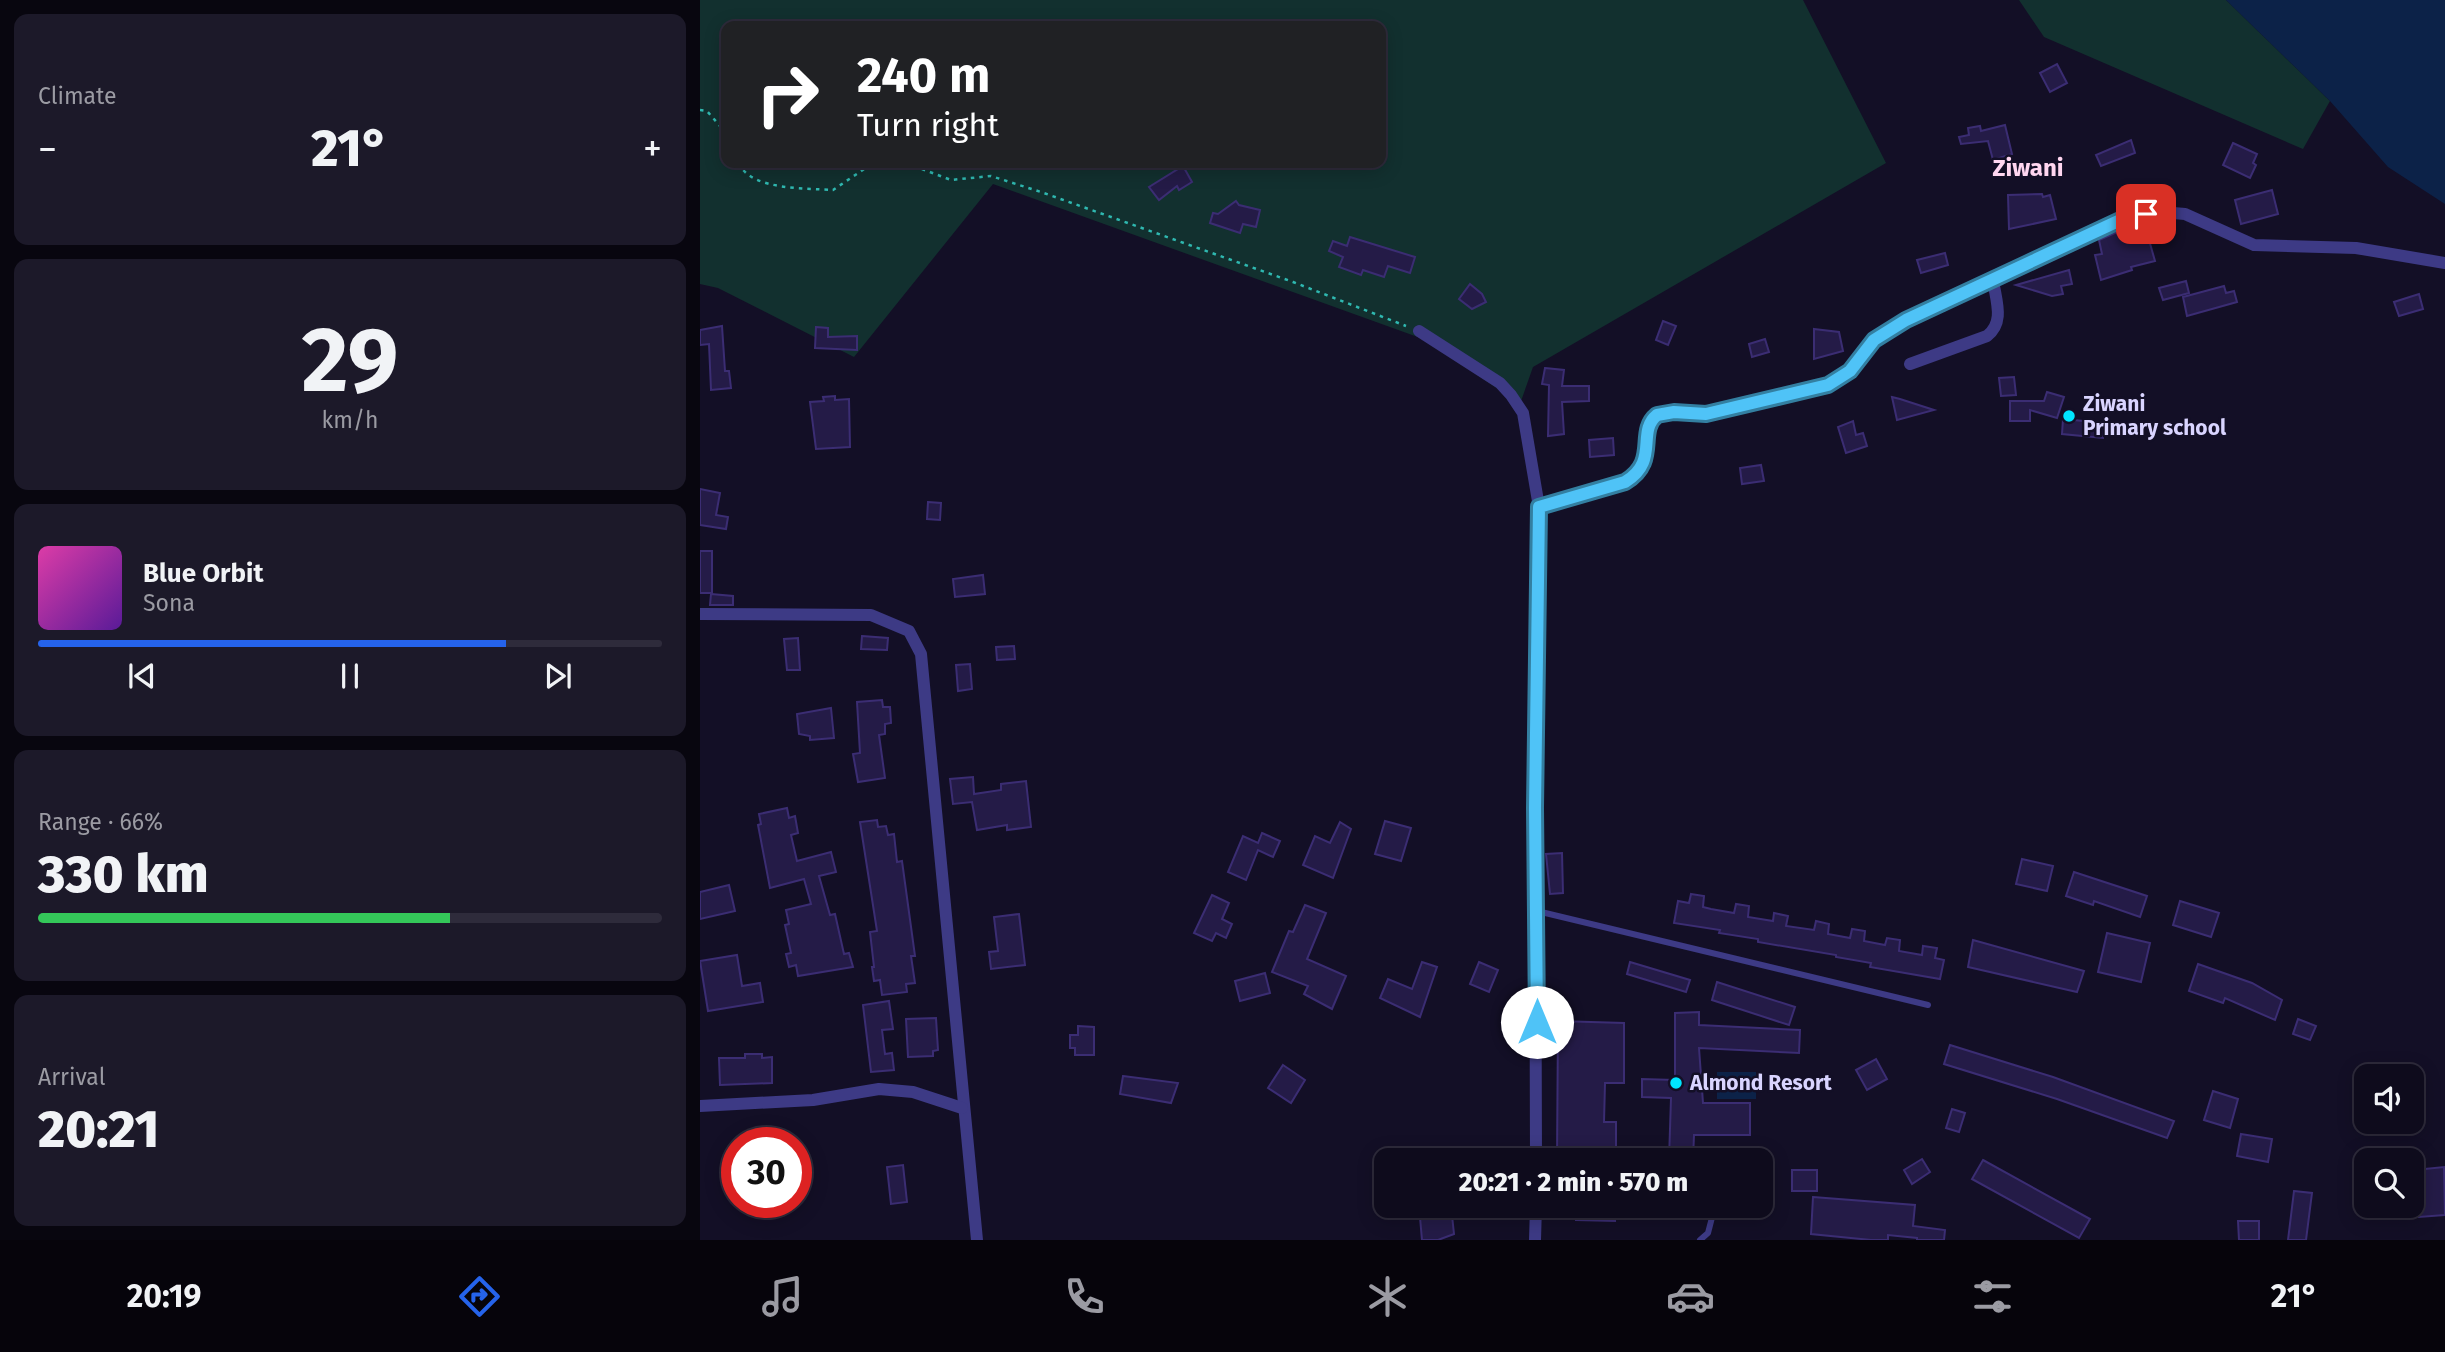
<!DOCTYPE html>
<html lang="en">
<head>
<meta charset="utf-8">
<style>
	:root { --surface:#0e0b1c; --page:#1c1929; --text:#f1f3f6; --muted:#9b9ba3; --line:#2e2b3b; --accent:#2563eb }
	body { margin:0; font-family:"Fira Sans",sans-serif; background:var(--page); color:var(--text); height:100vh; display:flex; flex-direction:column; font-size:26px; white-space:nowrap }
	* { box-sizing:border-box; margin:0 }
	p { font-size:23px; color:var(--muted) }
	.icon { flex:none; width:38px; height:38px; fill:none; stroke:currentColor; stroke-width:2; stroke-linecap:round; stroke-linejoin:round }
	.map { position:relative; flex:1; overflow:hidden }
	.sheet { display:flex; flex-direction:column; gap:14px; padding:14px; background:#08060f; width:700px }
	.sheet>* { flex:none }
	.top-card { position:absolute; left:21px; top:21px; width:665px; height:147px; border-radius:14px; box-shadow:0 4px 18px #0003,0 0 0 2px var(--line); background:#202124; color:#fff; overflow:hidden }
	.controls { position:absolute; left:1654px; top:1064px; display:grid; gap:14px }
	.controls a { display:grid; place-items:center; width:70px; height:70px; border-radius:14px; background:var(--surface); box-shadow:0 4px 18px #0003,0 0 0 2px var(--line); font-size:35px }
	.speed { position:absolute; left:21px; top:1127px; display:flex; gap:14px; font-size:35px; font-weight:700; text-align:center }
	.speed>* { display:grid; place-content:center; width:91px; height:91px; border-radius:50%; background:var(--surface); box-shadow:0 4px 18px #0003,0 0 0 2px var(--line); line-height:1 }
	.speed .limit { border:10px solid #d22; background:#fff; color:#111 }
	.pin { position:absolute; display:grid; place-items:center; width:60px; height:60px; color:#fff; margin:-30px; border-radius:14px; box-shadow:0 4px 10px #0006 }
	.me { position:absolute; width:77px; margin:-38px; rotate:0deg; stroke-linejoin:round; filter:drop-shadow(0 0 5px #0008) }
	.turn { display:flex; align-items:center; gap:24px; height:147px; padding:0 21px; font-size:32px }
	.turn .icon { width:91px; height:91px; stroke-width:2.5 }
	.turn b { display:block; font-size:49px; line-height:60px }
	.big { font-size:52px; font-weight:800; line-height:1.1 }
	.sheet .tile { flex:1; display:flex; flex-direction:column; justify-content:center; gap:10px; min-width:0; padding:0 24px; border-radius:14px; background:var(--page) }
	.sheet .dial { align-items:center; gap:0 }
	.dial b { font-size:91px; line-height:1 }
	.song { display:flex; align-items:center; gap:21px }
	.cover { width:84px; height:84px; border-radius:10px; background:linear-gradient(135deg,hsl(320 70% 55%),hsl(270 70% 35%)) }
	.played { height:7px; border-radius:4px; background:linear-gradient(90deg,var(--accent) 75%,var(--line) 75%) }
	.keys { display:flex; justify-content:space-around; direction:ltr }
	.heat { display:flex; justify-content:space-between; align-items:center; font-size:38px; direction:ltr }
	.charge { height:10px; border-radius:5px; background:linear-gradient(90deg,#34c759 66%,var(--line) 0) }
	.trip { position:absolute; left:674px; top:1148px; width:399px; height:70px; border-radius:14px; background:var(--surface); box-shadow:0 4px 18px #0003,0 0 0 2px var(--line); font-weight:800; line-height:70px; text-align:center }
	.tab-bar { display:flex; height:112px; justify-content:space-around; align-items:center; background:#06040b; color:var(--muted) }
	.tab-bar .icon { width:49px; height:49px }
	.tab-bar .on { color:var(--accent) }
	.tab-bar b { font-size:32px; color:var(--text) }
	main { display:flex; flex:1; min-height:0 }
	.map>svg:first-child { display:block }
	.green { fill:#12302f; fill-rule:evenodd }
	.water { fill:#0c2248 }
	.building { fill:#241b47; stroke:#3b2d73; stroke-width:2 }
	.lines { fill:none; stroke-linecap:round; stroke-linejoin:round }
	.path { stroke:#2fb8b0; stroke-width:2.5; stroke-dasharray:3.5 5; stroke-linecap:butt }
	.lane { stroke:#3d3a85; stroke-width:6 }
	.street { stroke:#3d3a85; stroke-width:12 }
	.route-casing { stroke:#337fa1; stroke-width:18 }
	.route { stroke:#4fc3f7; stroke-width:12 }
	.poi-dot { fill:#00e5ff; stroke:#130f26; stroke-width:2.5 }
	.labels { text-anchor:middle; stroke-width:5; stroke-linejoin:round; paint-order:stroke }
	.poi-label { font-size:21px; font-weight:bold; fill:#d9d4ff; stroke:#130f26; text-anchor:start }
	.quarter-label { font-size:24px; font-weight:bold; fill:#ffd6f0; stroke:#130f26 }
</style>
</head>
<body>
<main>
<section class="sheet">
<div class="tile"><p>Climate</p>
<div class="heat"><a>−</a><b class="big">21°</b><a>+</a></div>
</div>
<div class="tile dial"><b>29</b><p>km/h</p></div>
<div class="tile">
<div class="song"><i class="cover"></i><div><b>Blue Orbit</b><p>Sona</p></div></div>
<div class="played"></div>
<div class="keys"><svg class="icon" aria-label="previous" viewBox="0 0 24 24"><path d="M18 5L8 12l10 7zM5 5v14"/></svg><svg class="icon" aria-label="pause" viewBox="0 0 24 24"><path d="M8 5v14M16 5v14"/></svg><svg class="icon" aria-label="next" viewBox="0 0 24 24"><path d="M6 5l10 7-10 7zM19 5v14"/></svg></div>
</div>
<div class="tile"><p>Range · 66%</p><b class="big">330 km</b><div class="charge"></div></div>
<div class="tile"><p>Arrival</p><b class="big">20:21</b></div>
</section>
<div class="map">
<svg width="1745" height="1240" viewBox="0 0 1745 1240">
	<rect width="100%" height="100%" fill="#130f26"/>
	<g class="green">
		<path d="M0 0H1103L1186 163 833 367 820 404 726 340 293 184 154 357 18 288 0 284ZM26 26H681V163H26Z"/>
		<polygon points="1319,0 1526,0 1630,101 1603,149 1344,37"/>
	</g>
	<g class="water">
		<polygon points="1526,0 1745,0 1745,204 1688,167 1630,101"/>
		<rect x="1017" y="1072" width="39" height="27"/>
	</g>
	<g class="building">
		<polygon points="1357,64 1367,83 1350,92 1340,73"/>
		<polygon points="1305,125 1312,154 1293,160 1288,141 1261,144 1259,137 1269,135 1268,128 1280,126 1281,131"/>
		<polygon points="1431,140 1435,153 1401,166 1396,155"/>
		<polygon points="1533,143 1557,154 1553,163 1556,165 1550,178 1523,165"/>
		<polygon points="483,166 492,182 479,190 477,186 459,200 449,187"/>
		<polygon points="1572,190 1578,214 1541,224 1535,200"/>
		<polygon points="1342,194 1343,197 1350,195 1356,219 1309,229 1308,195"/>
		<polygon points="536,201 539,205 560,210 556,227 543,224 540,233 510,223 513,213 518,214"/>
		<polygon points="1424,229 1426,237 1447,233 1455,261 1431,267 1432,270 1401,280 1395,255 1402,254 1399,240"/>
		<polygon points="650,237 715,257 710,273 688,266 684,277 663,270 661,275 639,267 643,257 629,251 633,241 647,246"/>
		<polygon points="1245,253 1248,265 1221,273 1217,260"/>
		<polygon points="1369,270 1372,284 1361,286 1363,294 1352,296 1316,285"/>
		<polygon points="1486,281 1489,293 1463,300 1459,288"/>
		<polygon points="770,284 782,294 786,302 772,309 759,299"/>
		<polygon points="1524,286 1526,293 1534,291 1537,302 1487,316 1483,297"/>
		<polygon points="1719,294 1723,309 1699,316 1694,302"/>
		<polygon points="963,321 976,326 968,345 956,340"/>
		<polygon points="22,326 25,371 29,371 31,388 11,390 9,344 0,345 0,330"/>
		<polygon points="116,327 128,328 128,337 157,336 157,350 115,348"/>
		<polygon points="1114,329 1139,332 1143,351 1114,359"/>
		<polygon points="1065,339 1069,352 1052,357 1049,344"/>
		<polygon points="845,368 864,370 862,386 889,386 889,401 862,402 864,434 848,436 849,385 842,384"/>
		<polygon points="1314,377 1316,395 1301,396 1299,378"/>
		<polygon points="1347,392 1364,397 1357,418 1330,410 1330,421 1310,421 1310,401 1344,401"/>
		<polygon points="135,396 135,400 149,399 150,447 116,449 110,402 124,401 123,397"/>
		<polygon points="1192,397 1200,399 1234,410 1197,420"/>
		<polygon points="1363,419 1404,423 1403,438 1362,434"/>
		<polygon points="1153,421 1156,435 1163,433 1167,446 1146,453 1138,427"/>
		<polygon points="913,438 914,455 890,457 889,440"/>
		<polygon points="1061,465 1064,481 1042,484 1040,468"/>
		<polygon points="0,489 20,493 16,515 28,517 26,529 0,525"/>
		<polygon points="228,502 241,503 240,520 227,519"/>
		<rect x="0" y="551" width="12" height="42"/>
		<polygon points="283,575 285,594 255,597 253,579"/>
		<polygon points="11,594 33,596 33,605 10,605"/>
		<polygon points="162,636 188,638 187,650 161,649"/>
		<polygon points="98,638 100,670 87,670 84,639"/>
		<polygon points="314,646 315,659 297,660 296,647"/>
		<polygon points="270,664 272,689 258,691 256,665"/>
		<polygon points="182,700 183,707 190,707 191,723 185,724 185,734 179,735 185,778 158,782 153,754 160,753 157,702"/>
		<polygon points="131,708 134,738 110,740 110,736 99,734 97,714"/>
		<polygon points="273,777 274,794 301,790 301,784 326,781 331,827 307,830 307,825 277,830 272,802 253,804 250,779"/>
		<polygon points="87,808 89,818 95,816 98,833 91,835 97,861 131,852 136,872 119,876 130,915 135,914 144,954 149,953 153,967 98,976 96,965 89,967 86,954 91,953 85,925 89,924 86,910 111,904 104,879 70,888 58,825 61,824 59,814"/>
		<polygon points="177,820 178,827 186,826 188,835 194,834 197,862 202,861 215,956 211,956 215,983 206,984 207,992 182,995 180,980 174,981 172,967 174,967 170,932 177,931 160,822"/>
		<polygon points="685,821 711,828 701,861 675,854"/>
		<polygon points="640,822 651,829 633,878 603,865 615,836 630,843"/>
		<polygon points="562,833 580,841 573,857 558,850 546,880 528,872 543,836 558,843"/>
		<polygon points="862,853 863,893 850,894 846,854"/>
		<polygon points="1322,859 1353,866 1347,891 1316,884"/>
		<polygon points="1374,872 1447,896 1440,917 1394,901 1393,905 1366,896"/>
		<polygon points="29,885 35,911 0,919 0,892"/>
		<polygon points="991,894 1004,896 1003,907 1011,909 1034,913 1036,904 1049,906 1048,917 1073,921 1074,913 1088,916 1086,926 1114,930 1116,921 1129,924 1128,934 1150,938 1152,929 1165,931 1164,941 1185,945 1187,938 1200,940 1199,951 1222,955 1223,946 1237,948 1235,958 1244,960 1240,979 1170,967 1171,963 1136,957 1136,955 1058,942 1058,939 1019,933 1020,930 974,923 978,901 989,903"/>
		<polygon points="512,895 529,903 522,919 532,924 526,938 516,933 512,941 494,933"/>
		<polygon points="1480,901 1519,913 1511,937 1473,925"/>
		<polygon points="605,905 626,913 607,959 646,976 632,1009 604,994 608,986 572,972 589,931 593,932"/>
		<polygon points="319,914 325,965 291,969 289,952 298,951 294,917"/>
		<polygon points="1407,933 1450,943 1441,982 1398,972"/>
		<polygon points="1273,940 1384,971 1377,992 1268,967"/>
		<polygon points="37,955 42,986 60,983 63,1002 8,1011 0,961"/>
		<polygon points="722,962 737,967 720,1017 680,998 688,979 712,989"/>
		<polygon points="779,962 798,970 789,992 770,984"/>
		<polygon points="930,962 990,980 986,992 927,974"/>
		<polygon points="1498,964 1552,983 1582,1000 1575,1020 1525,998 1523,1003 1489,991"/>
		<polygon points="565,973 570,993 540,1001 535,981"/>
		<polygon points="1017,982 1095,1007 1089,1025 1012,1000"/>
		<polygon points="189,1001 193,1029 182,1030 185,1054 192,1053 194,1070 171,1072 163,1005"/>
		<polygon points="999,1012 999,1025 1100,1030 1099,1053 999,1048 1003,1103 1050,1103 1050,1135 994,1135 993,1160 969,1160 971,1098 942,1097 942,1079 975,1080 975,1013"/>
		<polygon points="236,1018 238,1050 233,1051 233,1056 208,1057 206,1019"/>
		<polygon points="1598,1019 1616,1026 1610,1040 1593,1034"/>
		<polygon points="858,1021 924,1023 924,1083 905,1083 904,1122 916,1122 916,1160 857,1160"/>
		<polygon points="378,1026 394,1027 394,1055 375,1055 375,1048 370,1048 370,1035 378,1035"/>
		<polygon points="1250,1045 1353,1077 1474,1121 1467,1138 1357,1099 1244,1064"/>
		<polygon points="45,1054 62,1054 62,1058 72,1057 72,1083 20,1085 19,1058 45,1058"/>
		<polygon points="1176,1059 1187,1079 1167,1090 1156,1070"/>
		<polygon points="583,1065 605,1080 591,1103 568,1088"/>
		<polygon points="423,1076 478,1083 471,1103 420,1094"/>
		<polygon points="1513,1091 1538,1099 1530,1128 1504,1120"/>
		<polygon points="1252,1109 1265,1113 1259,1132 1246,1128"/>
		<polygon points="1541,1134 1572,1139 1568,1162 1537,1156"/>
		<polygon points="1222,1159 1230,1172 1212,1184 1204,1170"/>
		<polygon points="1283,1160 1390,1219 1379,1238 1272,1179"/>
		<polygon points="203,1165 207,1202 191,1204 187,1167"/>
		<polygon points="1744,1167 1745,1215 1719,1217 1715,1170"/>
		<rect x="1092" y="1170" width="25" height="21"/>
		<polygon points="1594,1191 1612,1193 1606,1240 1588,1240"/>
		<polygon points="1113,1197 1215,1205 1213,1226 1245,1230 1244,1240 1217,1240 1217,1238 1188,1235 1188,1240 1171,1240 1111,1234"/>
		<polygon points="719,1206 751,1206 754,1234 738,1240 722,1240"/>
		<polygon points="876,1206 915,1206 915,1221 876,1220"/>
		<polygon points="1538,1221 1559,1221 1559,1240 1539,1240"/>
	</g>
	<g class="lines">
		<g class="path">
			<polyline points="0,110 7,111 26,133"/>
			<path d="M39 163C50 191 108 188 133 190L173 163"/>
			<polyline points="206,163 251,180 291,176 341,192 593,282 706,326"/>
		</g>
		<g class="lane">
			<polyline points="837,911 1228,1005"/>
			<polyline points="1000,1240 1008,1233 1015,1206"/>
		</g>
		<g class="street">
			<polyline points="719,331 800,383 811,395 823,413 839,507 835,808 836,1160"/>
			<path d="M1210 364 1287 336C1305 322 1296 301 1293 280"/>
			<path d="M839 507 925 482C960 461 936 432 957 415L973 412 1006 414 1128 385 1150 371 1166 348 1186 330 1429 216 1462 212 1485 214 1554 245 1656 248 1745 263"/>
			<polyline points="0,614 171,615 209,631 221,654 277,1240"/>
			<polyline points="0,1106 113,1100 179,1089 213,1092 262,1108"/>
			<polyline points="835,1240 836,1206"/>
		</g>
	</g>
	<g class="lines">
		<g class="route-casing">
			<path id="route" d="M837 1022 835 808 839 507 925 482C960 461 936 432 957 415L974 412 1006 414 1128 385 1150 371 1174 340 1206 320 1429 216 1446 214"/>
		</g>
		<use href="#route" class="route"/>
	</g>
	<g class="poi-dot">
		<circle cx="1369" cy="416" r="7"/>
		<circle cx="976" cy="1083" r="7"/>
	</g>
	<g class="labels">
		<g class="poi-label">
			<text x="1383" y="411">Ziwani<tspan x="1383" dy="24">Primary school</tspan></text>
			<text x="990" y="1090">Almond Resort</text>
		</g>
		<g class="quarter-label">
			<text x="1328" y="176">Ziwani</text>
		</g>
	</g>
</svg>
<div class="controls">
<a><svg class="icon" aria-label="sound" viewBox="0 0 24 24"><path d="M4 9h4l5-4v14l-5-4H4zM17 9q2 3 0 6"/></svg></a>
<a><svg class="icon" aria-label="search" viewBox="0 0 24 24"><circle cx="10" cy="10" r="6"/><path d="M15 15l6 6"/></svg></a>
</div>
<div class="speed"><div class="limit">30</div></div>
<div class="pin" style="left:1446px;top:214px;background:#d93025"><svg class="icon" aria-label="arrive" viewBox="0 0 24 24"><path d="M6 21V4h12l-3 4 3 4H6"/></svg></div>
<svg class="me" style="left:837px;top:1022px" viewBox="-20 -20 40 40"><circle r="19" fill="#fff"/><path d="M0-13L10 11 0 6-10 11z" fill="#4fc3f7"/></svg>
<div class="trip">20:21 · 2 min · 570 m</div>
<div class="top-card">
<div class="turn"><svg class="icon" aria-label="right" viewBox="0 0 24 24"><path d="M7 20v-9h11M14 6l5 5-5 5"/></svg><div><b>240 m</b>Turn right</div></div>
</div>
</div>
</main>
<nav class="tab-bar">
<b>20:19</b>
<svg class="icon on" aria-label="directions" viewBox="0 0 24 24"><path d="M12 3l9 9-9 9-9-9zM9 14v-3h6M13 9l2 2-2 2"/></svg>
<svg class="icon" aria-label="music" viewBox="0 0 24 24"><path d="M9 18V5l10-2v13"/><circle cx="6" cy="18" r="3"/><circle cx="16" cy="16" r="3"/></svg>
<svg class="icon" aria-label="phone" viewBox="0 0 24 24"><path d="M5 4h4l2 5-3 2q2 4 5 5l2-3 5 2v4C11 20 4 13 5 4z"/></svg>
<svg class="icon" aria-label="climate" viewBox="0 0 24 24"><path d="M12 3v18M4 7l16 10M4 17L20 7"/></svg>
<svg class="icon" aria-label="car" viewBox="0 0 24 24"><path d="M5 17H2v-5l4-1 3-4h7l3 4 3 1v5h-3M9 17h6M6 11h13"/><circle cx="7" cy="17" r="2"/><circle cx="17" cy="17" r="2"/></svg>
<svg class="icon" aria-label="filters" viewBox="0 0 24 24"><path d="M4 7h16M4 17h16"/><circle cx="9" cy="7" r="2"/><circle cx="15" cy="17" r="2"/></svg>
<b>21°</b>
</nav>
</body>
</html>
